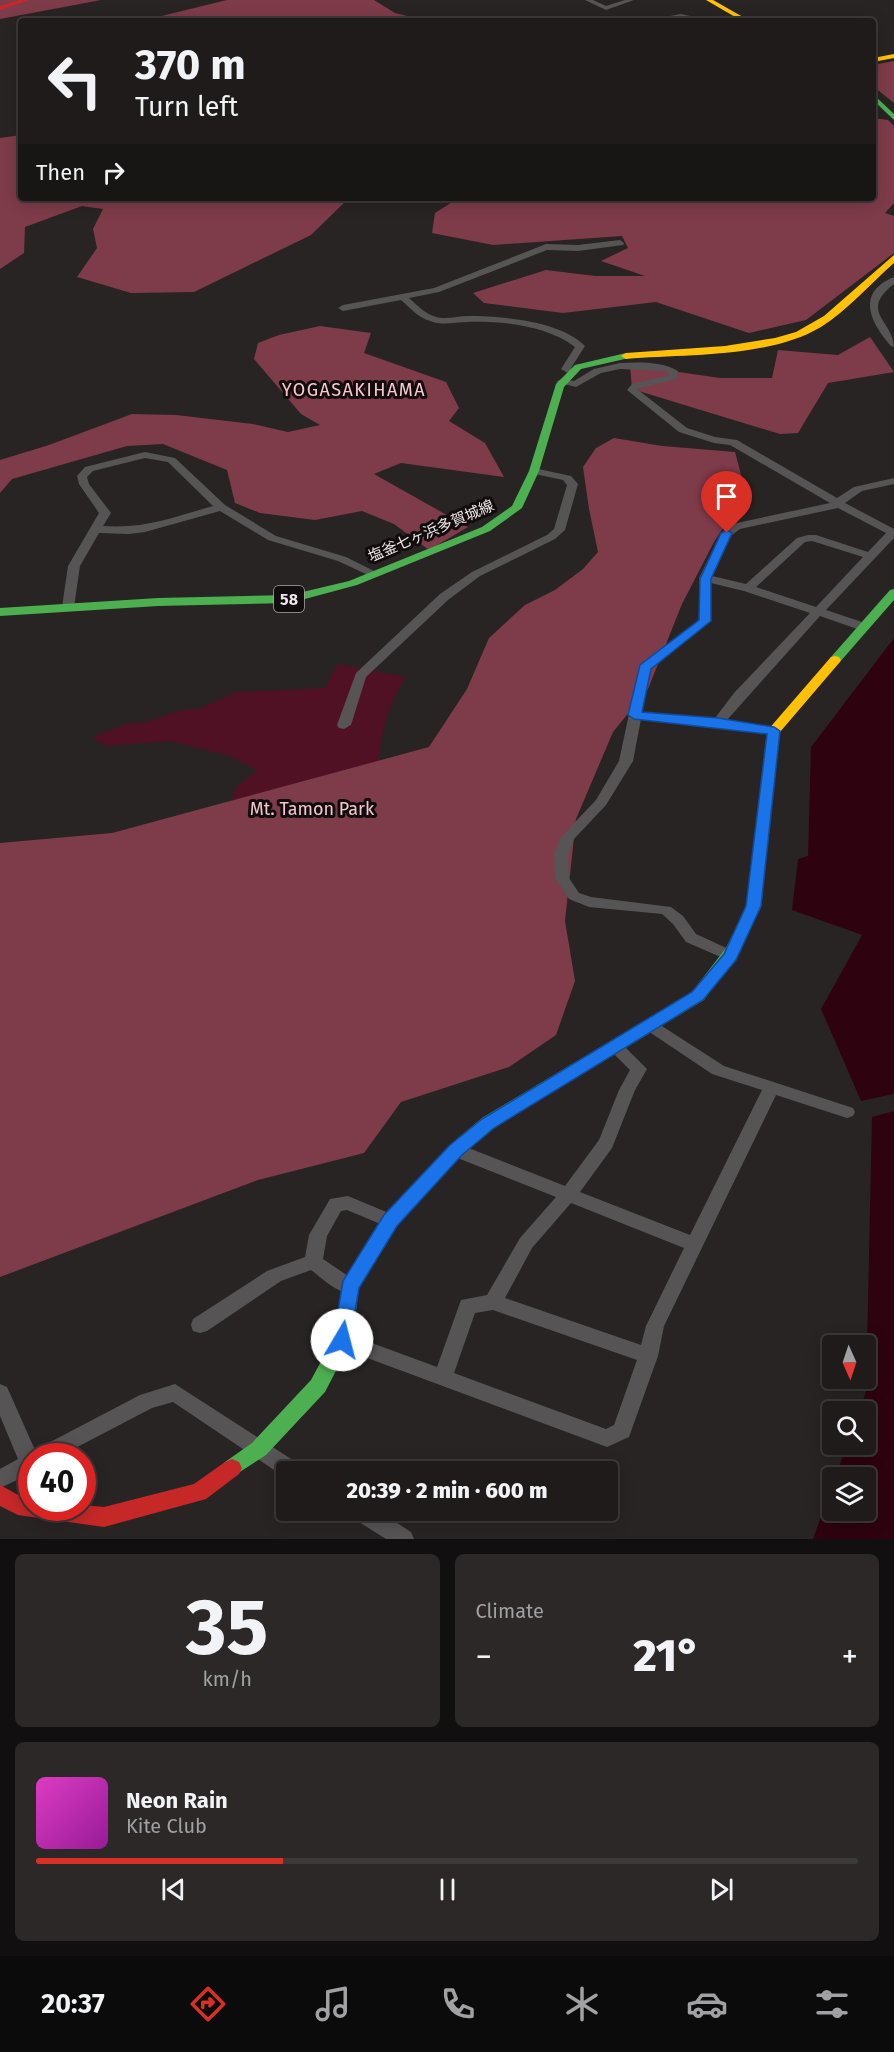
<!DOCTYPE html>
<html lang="en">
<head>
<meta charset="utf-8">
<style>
	:root { --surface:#1f1b1b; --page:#2c2828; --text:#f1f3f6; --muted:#a1a1a3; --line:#3c393a; --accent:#d93025 }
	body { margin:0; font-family:"Fira Sans","Noto Sans JP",sans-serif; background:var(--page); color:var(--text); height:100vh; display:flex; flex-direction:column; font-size:22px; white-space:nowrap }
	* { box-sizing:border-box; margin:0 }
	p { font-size:20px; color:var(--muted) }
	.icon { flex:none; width:33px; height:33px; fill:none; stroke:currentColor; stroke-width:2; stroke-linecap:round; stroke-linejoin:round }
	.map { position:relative; height:1539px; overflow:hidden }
	.side { display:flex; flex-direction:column; gap:15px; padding:15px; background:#110f0f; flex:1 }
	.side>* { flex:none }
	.top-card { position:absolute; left:18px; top:18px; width:858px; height:183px; border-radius:6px; box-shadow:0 3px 15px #0003,0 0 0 2px var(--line); background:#1f1b1b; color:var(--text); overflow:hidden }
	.needle { width:39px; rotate:177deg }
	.buttons { position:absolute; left:822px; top:1335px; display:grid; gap:12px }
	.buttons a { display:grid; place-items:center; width:54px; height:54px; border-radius:6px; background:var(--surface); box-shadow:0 3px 15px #0003,0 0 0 2px var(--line); font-size:30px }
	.speed { position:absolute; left:18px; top:1443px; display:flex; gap:12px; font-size:30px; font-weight:700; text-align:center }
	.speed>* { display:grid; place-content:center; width:78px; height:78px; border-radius:50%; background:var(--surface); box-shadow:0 3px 15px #0003,0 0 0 2px var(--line); line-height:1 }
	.speed .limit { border:9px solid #d22; background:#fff; color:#111 }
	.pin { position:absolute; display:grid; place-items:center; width:51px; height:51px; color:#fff; margin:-62px -26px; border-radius:50% 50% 50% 0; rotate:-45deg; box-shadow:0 0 6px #0007 }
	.pin .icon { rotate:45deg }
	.me { position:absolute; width:66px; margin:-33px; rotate:8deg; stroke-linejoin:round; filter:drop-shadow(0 0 4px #0008) }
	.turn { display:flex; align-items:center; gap:21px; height:126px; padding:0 18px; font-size:27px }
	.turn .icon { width:78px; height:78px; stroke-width:2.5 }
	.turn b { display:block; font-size:42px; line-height:51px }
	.then { display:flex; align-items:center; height:57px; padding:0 18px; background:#0003; gap:12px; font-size:22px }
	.big { font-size:45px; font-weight:800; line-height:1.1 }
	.side .tile { flex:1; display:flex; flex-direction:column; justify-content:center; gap:9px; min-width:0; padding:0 21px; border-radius:9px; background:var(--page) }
	.side .dial { align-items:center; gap:0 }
	.dial b { font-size:78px; line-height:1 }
	.song { display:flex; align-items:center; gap:18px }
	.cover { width:72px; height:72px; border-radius:9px; background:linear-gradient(135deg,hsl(310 70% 55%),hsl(300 70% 35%)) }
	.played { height:6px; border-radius:3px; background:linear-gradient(90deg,var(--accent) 30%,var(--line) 30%) }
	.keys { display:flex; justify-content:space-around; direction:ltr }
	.heat { display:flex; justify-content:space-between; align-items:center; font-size:33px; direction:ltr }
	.side .tiles { flex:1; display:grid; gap:15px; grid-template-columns:1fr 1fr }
	.tile:last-child { grid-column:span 2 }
	.trip { position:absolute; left:276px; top:1461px; width:342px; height:60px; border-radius:6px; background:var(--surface); box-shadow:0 3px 15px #0003,0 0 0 2px var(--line); font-weight:800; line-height:60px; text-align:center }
	.dock { display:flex; height:96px; justify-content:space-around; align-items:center; background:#0c0b0b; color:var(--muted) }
	.dock .icon { width:42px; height:42px }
	.dock .current { color:var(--accent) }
	.dock b { font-size:27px; color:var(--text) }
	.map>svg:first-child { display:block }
	.green { fill:#501125 }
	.forest { fill:#7e3b4a }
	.water { fill:#2e030f }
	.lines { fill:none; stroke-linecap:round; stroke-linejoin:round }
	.street { fill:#565454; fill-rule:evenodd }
	.fast { fill:#4caf50; fill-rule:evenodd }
	.slow { fill:#ffc107; fill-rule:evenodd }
	.jam { fill:#c62828; fill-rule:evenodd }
	.route { fill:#1a73e8; stroke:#114b97; stroke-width:1.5 }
	.labels { text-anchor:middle; stroke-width:6; stroke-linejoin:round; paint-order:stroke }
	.far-street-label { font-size:15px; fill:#ede6e7; stroke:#110c0d }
	.shield { fill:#110c0d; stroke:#aba5a6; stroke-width:1.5 }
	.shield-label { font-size:16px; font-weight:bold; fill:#ede6e7 }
	.far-quarter-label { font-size:18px; letter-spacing:1.5px; fill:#fcc8d0; stroke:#110c0d }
	.park-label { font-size:18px; fill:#f4c6cd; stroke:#110c0d }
</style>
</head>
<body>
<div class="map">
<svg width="894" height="1539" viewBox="0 0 894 1539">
	<rect width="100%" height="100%" fill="#292424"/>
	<path class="green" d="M337 664 406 677C380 718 380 748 375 795L230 813 235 788 257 770 230 756 170 741 106 746 92 737 126 724 147 722 181 710 198 709 236 692 325 688Z"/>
	<g class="forest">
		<polygon points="0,0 101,0 0,19"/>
		<polygon points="227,0 374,0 395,13 427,21 141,21"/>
		<polygon points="894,61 894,103 873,86 873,65"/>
		<polygon points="873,118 888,120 894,126 894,203 885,213 894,216 894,253 806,320 749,333 656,302 563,313 484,303 473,293 546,270 595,276 645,276 601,261 628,248 622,236 493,245 432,233 435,213 457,199 465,198 873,198"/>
		<polygon points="21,135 21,198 349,198 311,235 194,292 131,293 77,277 97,248 93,229 103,209 82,206 25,227 24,253 0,269 0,138"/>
		<polygon points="320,326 371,333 364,353 446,382 459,408 449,421 485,443 504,477 401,463 374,474 468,527 429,550 394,524 362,511 315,520 260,513 235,503 227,470 163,444 127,446 12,479 0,493 0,460 49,445 132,414 176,415 253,424 288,432 320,425 301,414 254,359 258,343 279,335"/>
		<polygon points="870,337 894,372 828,383 798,433 780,434 632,389 630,365 720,378 772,378 778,350 838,355"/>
		<polygon points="614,438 662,446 735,452 743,482 734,511 714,542 682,604 648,689 613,732 576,819 565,921 575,981 556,1035 509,1067 401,1102 364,1153 258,1180 0,1277 0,843 112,833 429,747 467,689 489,638 525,605 555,590 583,569 598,552 589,509 583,467 596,448"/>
	</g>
	<g class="water">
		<polygon points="894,638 894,1094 861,1101 821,1009 862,935 792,910 798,859 808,856 811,747"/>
		<polygon points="894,1111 894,1539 813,1539 832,1485 832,1510 866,1510 866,1478 835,1477 847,1445 866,1444 866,1412 859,1411 866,1392 872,1117"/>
	</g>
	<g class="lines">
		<g class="street">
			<polygon points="585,0 593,0 606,6 625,0 634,0 606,10"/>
			<polygon points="681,14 713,21 681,18 643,21"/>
			<path d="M620 240 624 243 623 245 578 251 547 250 439 292 409 298C417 305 425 314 436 317 446 320 458 316 468 316 502 316 561 321 585 346L571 368 576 372 571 375 561 369 575 347C546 325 502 321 467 322 455 322 443 326 430 321 419 318 410 308 401 300L343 311 338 308 343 305 434 288 546 244 578 245Z"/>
			<path d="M894 277V284C858 312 894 321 894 347L891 346C871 323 855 293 894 277Z"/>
			<path d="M620 363C639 362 662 361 678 371L677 379 637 389 687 428 715 437 737 440 837 498 854 487 894 478V484L862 491 845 503 894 529V538L826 610 868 624 870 627 868 630H860L820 616 727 720 779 728 781 731 779 734 641 719 633 761 606 805 574 839 568 854 569 878 579 893 591 897 671 907 683 916 696 934 735 952 738 956 735 960 730 961 686 942 673 924 662 914 589 907 569 899 555 878 554 854 561 837 596 800 619 761 639 667 699 620V578L721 533 732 524 830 503 730 445 714 443 679 432 627 390 632 384 670 375 665 371 620 369 601 373 576 387 556 382 561 379 574 381 594 369ZM838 508 886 533 868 552 816 535H808L797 538 746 584 712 576 732 535 740 529ZM812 541 863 557 816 607 756 587 805 542ZM711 583 744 591 810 613 734 693 715 718 642 712 651 668 711 621Z"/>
			<path d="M145 452 175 458 225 505 276 536 346 557 380 574 374 577 370 576 338 561 268 540 220 511 145 532 129 534 99 533 80 566 74 607 68 611 64 610 62 607 68 566 99 513 79 484 77 476 85 467ZM145 458 168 462 213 506C173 517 146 529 103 526L111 513 89 484 87 477 93 471Z"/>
			<polygon points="534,468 571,476 578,484 565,530 555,539 480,576 448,600 366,677 351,725 344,729 339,728 337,725 356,673 440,594 472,572 547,535 554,529 567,485 563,480 530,473 529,471"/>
			<path d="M651 1019 724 1066 853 1108 855 1112 853 1116 847 1118 776 1095 664 1326 658 1356 629 1437 607 1447 335 1346 332 1340 335 1334 342 1332 437 1367 461 1300 487 1295 520 1238 556 1197 450 1155 447 1150 450 1145 456 1143 565 1186 599 1140 619 1090 630 1070 607 1047 609 1043 615 1041 621 1043 647 1069 635 1090 612 1148 580 1192 690 1235 762 1090 712 1074 645 1029 643 1025 645 1021ZM571 1203 684 1248 646 1326 641 1345 505 1298 532 1248ZM493 1310 637 1360 614 1425 606 1429 454 1373 475 1313Z"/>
			<path d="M348 1196 396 1216 399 1221 396 1226 390 1228 347 1210 341 1211 327 1236 323 1259 357 1282 359 1287 357 1292C342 1298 323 1279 311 1270L281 1281 207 1331 200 1333 193 1331 191 1325 193 1319 267 1271 305 1257 309 1235 330 1199Z"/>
			<polygon points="0,1384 7,1387 35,1450 140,1395 175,1384 302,1466 305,1472 286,1472 286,1478 173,1402 152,1408 60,1456 32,1456 32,1473 0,1488 0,1469 18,1459 0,1416"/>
			<polygon points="348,1510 377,1510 411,1532 414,1539 386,1539 351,1517"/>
		</g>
		<g class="fast">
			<polygon points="873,94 894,114 894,120 873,100"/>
			<polygon points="626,353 631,356 629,358 581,369 564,387 539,471 522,508 490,531 357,585 290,603 158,606 0,616 0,608 158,598 290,595 349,581 482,527 512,506 529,471 556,384 575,365"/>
			<polygon points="894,589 894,600 839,663 831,663 829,660 831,657 890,590"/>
			<polygon points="734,943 739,944 742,948 704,1000 494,1128 462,1155 396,1226 359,1288 352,1340 325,1392 266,1455 232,1477 225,1474 222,1468 225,1462 252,1443 311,1380 333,1339 343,1282 384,1216 450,1145 482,1118 692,992 729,944"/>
		</g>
		<g class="slow">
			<polygon points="706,0 713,0 750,21 742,21"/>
			<polygon points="894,54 894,58 873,62 873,58"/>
			<path d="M894 255V263C870 284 848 310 821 327 769 358 686 354 626 359L621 356 626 353 725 346 775 338 796 332 824 316Z"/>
			<polygon points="835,656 839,657 841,660 839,663 780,732 761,907 739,952 729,952 726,948 747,907 767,731 831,657"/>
		</g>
		<g class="jam">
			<polygon points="20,0 29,0 0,10 0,6"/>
			<polygon points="232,1459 239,1462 242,1468 239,1474 206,1499 104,1527 18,1515 0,1506 0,1485 22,1497 32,1498 32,1508 82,1508 82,1505 104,1507 194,1484 225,1462"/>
		</g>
	</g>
	<polygon class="route" points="727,530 732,533 711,579 711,621 651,669 642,712 718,718 774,727 780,731 761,906 736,960 703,1000 494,1128 462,1155 397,1226 359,1288 349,1346 342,1349 335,1346 333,1340 343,1281 384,1215 450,1145 482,1119 692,992 724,954 746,906 767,734 634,719 628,715 640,665 699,620 700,579 721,533"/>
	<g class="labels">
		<g class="far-street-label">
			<text transform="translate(431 531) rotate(-23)" y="5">塩釜七ヶ浜多賀城線</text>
		</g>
		<rect class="shield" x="274" y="586" width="30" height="26" rx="4.5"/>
		<g class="shield-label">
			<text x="289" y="605">58</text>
		</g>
		<g class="far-quarter-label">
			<text x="354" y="396">YOGASAKIHAMA</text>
		</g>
		<g class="park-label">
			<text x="312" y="815">Mt. Tamon Park</text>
		</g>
	</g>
</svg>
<div class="buttons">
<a><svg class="needle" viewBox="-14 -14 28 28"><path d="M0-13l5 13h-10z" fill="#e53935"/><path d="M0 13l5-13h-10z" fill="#a1a1a3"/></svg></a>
<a><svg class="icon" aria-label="search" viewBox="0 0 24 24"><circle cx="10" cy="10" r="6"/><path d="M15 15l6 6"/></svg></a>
<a><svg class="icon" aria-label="layers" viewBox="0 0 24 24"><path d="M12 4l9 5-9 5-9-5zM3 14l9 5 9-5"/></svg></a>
</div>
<div class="speed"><div class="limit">40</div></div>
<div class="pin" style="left:727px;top:533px;background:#d93025"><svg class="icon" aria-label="arrive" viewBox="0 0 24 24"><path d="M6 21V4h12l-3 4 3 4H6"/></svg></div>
<svg class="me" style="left:342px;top:1340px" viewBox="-20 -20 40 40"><circle r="19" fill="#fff"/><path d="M0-13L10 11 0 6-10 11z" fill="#1a73e8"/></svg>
<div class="trip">20:39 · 2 min · 600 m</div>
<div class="top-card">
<div class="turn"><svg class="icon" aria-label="left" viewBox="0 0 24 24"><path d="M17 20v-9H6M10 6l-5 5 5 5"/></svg><div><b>370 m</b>Turn left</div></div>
<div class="then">Then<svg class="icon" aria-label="right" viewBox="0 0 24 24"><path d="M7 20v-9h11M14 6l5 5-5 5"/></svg></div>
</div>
</div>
<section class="side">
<div class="tiles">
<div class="tile dial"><b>35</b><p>km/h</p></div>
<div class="tile"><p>Climate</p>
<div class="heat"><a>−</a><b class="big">21°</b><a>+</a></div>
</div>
<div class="tile">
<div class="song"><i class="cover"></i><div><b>Neon Rain</b><p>Kite Club</p></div></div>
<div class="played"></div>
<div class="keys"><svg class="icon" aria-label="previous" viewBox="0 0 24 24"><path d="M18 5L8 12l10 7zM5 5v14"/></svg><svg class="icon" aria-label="pause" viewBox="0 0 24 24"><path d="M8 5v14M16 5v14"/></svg><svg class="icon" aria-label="next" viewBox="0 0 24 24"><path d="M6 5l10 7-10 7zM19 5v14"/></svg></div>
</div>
</div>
</section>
<nav class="dock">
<b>20:37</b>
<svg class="icon current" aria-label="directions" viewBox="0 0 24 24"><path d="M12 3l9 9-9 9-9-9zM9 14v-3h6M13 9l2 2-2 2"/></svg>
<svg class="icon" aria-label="music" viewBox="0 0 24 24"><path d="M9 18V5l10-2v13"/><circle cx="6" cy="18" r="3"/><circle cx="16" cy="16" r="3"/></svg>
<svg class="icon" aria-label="phone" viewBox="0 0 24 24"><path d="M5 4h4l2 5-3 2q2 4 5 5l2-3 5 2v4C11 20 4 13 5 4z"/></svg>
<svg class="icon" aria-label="climate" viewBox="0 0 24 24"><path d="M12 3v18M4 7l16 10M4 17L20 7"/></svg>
<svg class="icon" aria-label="car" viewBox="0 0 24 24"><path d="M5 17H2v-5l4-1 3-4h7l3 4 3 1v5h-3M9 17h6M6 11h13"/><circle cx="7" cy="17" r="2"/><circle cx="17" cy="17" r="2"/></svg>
<svg class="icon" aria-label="filters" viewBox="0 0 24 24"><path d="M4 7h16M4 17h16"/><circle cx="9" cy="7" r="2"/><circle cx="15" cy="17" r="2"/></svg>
</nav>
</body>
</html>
